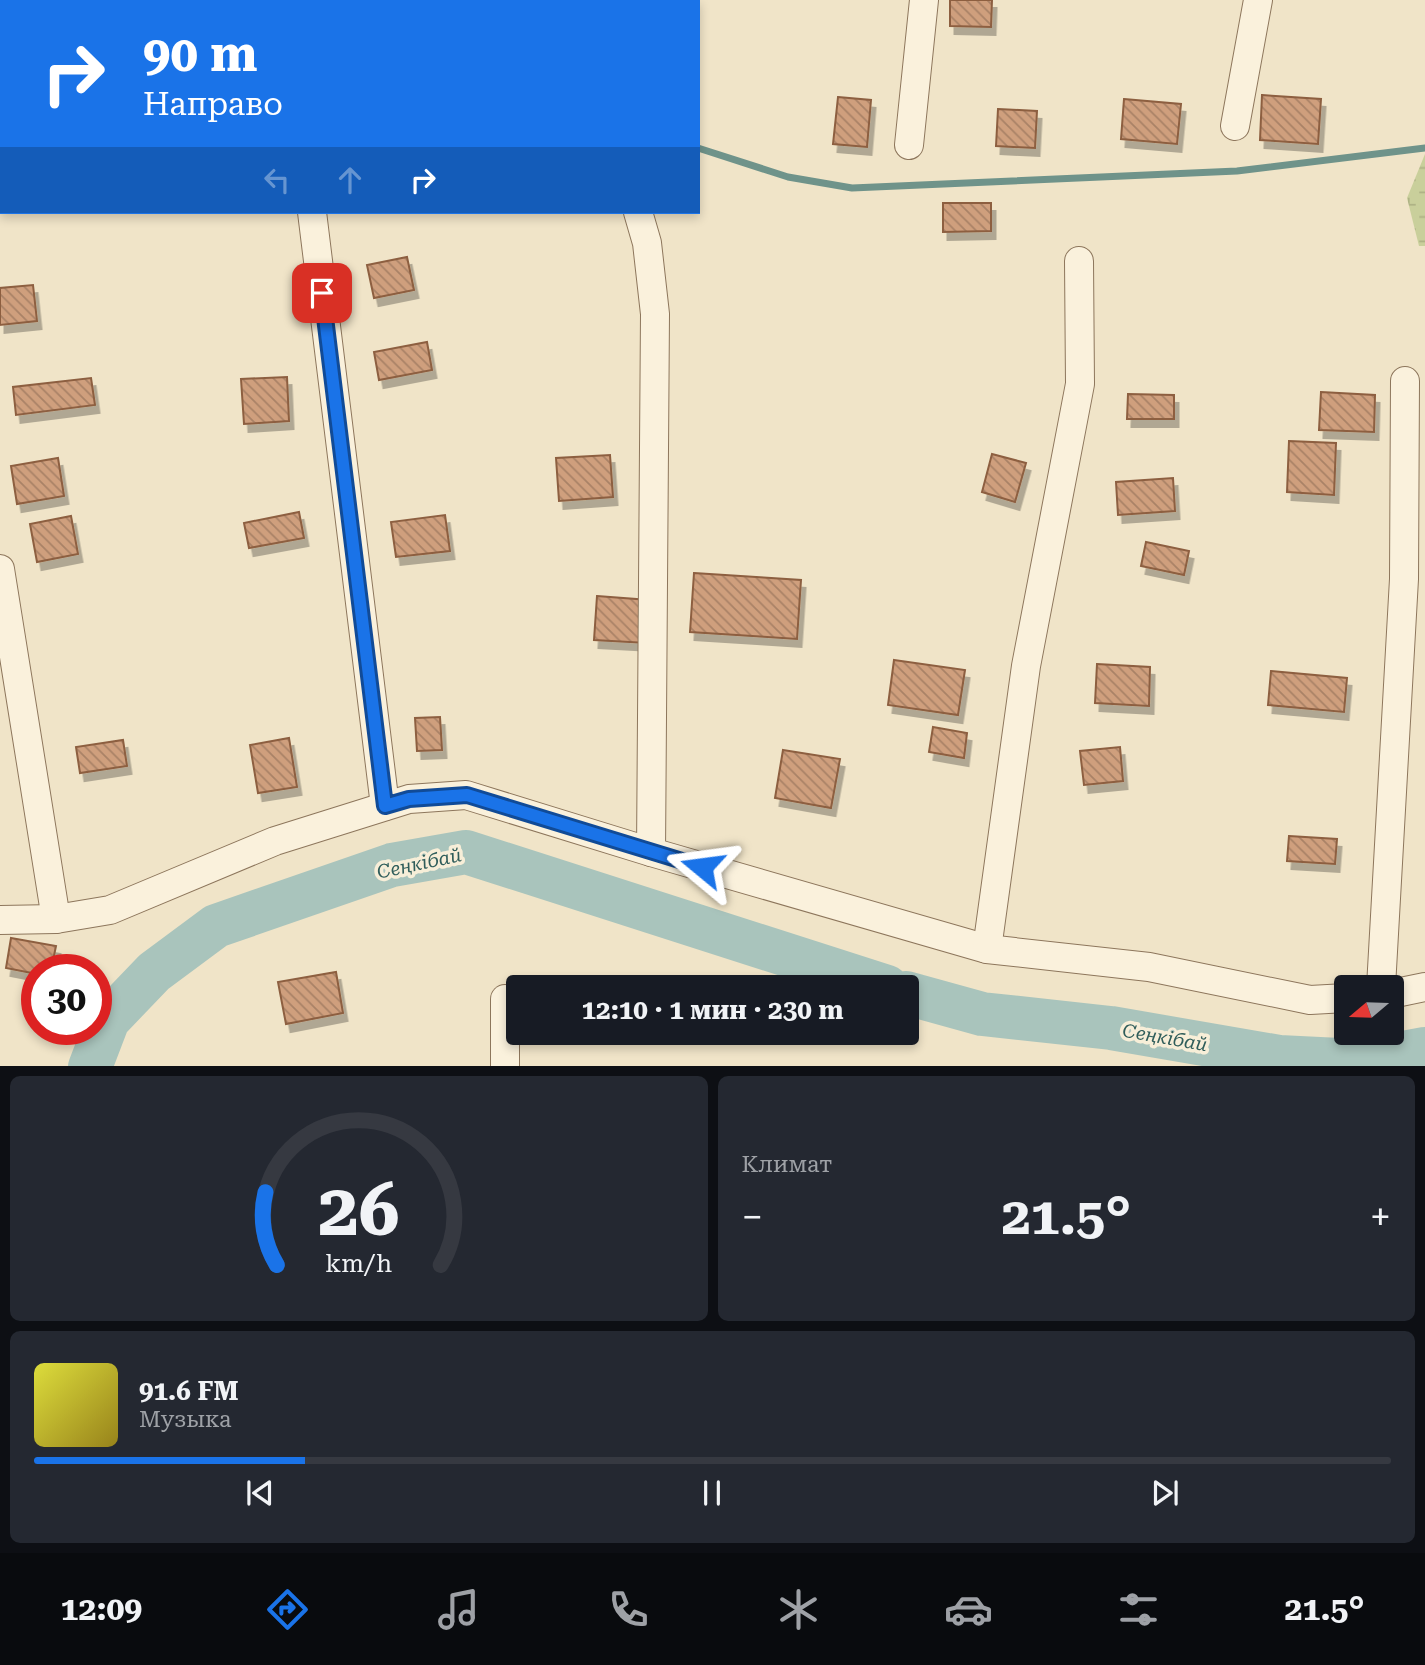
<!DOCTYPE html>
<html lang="ru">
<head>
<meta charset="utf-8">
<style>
	:root { --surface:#171b24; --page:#242831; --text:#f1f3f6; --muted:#9ea1a6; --line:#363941; --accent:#1a73e8 }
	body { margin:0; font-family:"Roboto Serif",serif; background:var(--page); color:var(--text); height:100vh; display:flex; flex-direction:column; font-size:26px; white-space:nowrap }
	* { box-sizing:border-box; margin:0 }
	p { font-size:23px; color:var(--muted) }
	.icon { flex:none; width:38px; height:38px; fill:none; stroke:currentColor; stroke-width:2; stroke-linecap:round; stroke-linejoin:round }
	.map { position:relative; height:1066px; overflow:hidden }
	.sheet { display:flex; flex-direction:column; gap:10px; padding:10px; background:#0d0f14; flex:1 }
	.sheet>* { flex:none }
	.top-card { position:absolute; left:0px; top:0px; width:700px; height:214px; box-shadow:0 4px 10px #0003; background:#1a73e8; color:#fff; overflow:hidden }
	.needle { width:46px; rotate:251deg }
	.buttons { position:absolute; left:1334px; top:975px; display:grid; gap:14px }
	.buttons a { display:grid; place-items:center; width:70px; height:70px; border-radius:7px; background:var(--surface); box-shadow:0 4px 10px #0003; font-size:35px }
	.speed { position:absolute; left:21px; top:954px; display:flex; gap:14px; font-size:35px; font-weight:700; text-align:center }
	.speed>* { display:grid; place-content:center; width:91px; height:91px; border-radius:50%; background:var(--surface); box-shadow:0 4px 10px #0003; line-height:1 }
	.speed .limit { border:10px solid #d22; background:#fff; color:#111 }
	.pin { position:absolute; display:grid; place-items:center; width:60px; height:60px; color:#fff; margin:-30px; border-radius:14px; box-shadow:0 4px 10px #0006 }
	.me { position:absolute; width:77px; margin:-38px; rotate:286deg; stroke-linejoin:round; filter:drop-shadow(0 0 5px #0008) }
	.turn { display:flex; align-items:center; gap:24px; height:147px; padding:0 28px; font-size:32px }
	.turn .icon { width:91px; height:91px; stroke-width:2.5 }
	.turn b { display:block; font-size:49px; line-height:60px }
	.lanes { display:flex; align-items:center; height:66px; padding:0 28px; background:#0003; justify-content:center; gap:35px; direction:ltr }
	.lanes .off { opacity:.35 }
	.big { font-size:52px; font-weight:700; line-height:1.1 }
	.sheet .widget { flex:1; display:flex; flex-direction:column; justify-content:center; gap:10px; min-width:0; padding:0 24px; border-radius:10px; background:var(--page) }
	.sheet .dial { align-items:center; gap:0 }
	.dial svg { height:182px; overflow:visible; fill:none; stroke:var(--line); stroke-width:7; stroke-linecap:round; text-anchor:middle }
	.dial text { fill:var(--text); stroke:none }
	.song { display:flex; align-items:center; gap:21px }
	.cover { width:84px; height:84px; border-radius:10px; background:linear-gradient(135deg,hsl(60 70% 55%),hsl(50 70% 35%)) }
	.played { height:7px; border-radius:4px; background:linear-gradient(90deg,var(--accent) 20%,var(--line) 20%) }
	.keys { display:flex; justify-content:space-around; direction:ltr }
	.heat { display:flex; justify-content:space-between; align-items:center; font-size:38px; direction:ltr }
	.sheet .tiles { flex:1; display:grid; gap:10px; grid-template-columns:1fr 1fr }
	.widget:last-child { grid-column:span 2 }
	.trip { position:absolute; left:506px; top:975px; width:413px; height:70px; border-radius:7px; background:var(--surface); box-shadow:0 4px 10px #0003; font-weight:700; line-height:70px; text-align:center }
	.tabs { display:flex; height:112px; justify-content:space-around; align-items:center; background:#090b0e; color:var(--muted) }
	.tabs .icon { width:49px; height:49px }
	.tabs .selected { color:var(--accent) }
	.tabs b { font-size:32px; color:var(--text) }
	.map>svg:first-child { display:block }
	.wetland { fill:url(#wetland-marsh) }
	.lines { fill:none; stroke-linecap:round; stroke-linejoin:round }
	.stream { stroke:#6f938a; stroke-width:7 }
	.river { stroke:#a9c4bc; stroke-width:44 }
	.building { fill:url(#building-back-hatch); stroke:#8d5f41; stroke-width:2; filter:url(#shadow) }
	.minor-casing { stroke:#8d765c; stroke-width:30 }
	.minor { stroke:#faf1dc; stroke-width:28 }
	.route-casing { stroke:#114b97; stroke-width:18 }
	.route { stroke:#1a73e8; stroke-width:12 }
	.labels { text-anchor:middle; stroke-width:7; stroke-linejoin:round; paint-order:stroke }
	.water-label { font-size:19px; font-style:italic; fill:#2f5d5a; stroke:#f7eed8 }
</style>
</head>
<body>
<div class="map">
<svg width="1425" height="1067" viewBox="0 0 1425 1067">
	<defs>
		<pattern id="wetland-marsh" width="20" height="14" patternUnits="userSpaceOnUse" patternTransform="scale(1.75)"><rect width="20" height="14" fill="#c9cf9b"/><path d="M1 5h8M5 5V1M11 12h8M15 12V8" fill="none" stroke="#aeb285"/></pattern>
		<pattern id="building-back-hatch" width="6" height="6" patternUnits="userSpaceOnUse" patternTransform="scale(1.75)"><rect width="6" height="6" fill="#cf9f7d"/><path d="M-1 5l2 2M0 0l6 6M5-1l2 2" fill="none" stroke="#a98266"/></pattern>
		<filter id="shadow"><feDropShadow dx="4.5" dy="8" stdDeviation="0" flood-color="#0004"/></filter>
	</defs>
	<rect width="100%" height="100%" fill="#f0e4c8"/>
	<polygon class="wetland" points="1425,154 1425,246 1419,246 1407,198"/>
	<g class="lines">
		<g class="stream">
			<polyline points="142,0 147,2"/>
			<polyline points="698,148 788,177 852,188 1237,171 1425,148"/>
		</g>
		<g class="river">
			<polyline points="906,993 982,1014 1111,1028 1279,1057 1360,1061 1425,1049"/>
			<polyline points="90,1067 108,1020 154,972 216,926 392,865 466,852 887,987"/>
		</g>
	</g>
	<g class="building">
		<polygon points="950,0 992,0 991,27 950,26"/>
		<polygon points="1262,95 1321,99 1318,144 1260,140"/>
		<polygon points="838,97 871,100 867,147 833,144"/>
		<polygon points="1124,99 1181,104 1177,144 1121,139"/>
		<polygon points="998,109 1037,111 1035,148 996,146"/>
		<polygon points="943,203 991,203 991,231 943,232"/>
		<polygon points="407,257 414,290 374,298 367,265"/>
		<polygon points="33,285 37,321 0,325 0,288"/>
		<polygon points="427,342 432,370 379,380 374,352"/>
		<polygon points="287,377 289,421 244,424 241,379"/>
		<polygon points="91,378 95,405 16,415 13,387"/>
		<polygon points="1321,392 1375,395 1374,432 1319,430"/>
		<polygon points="1128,394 1174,395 1174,419 1127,419"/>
		<polygon points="1289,441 1336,443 1334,495 1287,492"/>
		<polygon points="992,454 1026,463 1015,502 982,492"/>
		<polygon points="610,455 613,497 559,501 556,458"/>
		<polygon points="58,458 64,496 17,504 11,466"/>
		<polygon points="1173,478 1175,511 1118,515 1116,482"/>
		<polygon points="299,512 304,538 249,548 244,523"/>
		<polygon points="445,515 450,551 396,557 391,522"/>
		<polygon points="71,516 78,554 37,562 30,524"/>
		<polygon points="1146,542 1189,551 1184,575 1141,566"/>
		<polygon points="694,573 801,580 797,639 690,632"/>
		<polygon points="597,596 649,600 647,643 594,640"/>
		<polygon points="894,660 965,670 958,715 888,705"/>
		<polygon points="1097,664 1150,667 1149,706 1095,703"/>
		<polygon points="1271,671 1347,678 1344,712 1268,705"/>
		<polygon points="440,717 442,750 417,751 415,718"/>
		<polygon points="933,727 967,733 964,758 929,752"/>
		<polygon points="289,738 297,787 258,793 250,745"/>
		<polygon points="123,740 127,766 80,773 76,747"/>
		<polygon points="1120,747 1123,781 1084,785 1080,751"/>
		<polygon points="783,750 840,759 831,808 775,798"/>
		<polygon points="1289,836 1337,839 1335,864 1287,861"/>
		<polygon points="11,938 56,946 51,970 37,970 37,974 6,968"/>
		<polygon points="336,972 343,1013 286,1024 278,982"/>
	</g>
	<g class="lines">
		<g class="minor-casing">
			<g id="minor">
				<polyline points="284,0 284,2"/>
				<polyline points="594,2 595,0"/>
				<polyline points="1235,126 1258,0"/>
				<polyline points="909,145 924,0"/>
				<polyline points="312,212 385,806"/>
				<polyline points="638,212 647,243 655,314 651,852"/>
				<polyline points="0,569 56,919"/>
				<polyline points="0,920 56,919 110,910 275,841 409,799 466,795 651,852 987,949 1149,967 1310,1000 1346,998"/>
				<polyline points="987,949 1026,666 1080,384 1079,261"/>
				<polyline points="1381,987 1404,579 1405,381"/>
				<polyline points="1391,994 1425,987"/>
				<polyline points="505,999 505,1067"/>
			</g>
		</g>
		<use href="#minor" class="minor"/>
	</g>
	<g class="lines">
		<g class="route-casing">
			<polyline id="route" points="322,293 385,806 409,799 467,795 702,867"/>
		</g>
		<use href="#route" class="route"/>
	</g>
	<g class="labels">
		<g class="water-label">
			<text transform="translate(419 863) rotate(-12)" y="7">Сеңкібай</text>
			<text transform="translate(1165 1037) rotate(10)" y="7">Сеңкібай</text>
		</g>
	</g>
</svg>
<div class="buttons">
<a><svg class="needle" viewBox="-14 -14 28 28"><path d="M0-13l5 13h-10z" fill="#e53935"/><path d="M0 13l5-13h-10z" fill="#9ea1a6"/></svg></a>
</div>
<div class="speed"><div class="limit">30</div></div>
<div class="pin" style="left:322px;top:293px;background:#d93025"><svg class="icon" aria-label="arrive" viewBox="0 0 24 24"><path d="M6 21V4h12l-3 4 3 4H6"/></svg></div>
<svg class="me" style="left:702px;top:867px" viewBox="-20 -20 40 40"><path d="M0-17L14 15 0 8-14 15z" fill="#1a73e8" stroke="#fff" stroke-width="4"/></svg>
<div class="trip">12:10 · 1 мин · 230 m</div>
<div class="top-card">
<div class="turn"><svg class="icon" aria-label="right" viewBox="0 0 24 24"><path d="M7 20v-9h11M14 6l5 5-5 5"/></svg><div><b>90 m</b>Направо</div></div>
<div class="lanes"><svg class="icon off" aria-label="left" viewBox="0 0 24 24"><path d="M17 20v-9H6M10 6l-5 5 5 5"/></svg><svg class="icon off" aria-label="ahead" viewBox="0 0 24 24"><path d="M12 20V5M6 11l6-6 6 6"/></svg><svg class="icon" aria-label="right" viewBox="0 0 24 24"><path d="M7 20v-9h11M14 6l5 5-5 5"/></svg></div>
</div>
</div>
<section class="sheet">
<div class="tiles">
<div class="widget dial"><svg viewBox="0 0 100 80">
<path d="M14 69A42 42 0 1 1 86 69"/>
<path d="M14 69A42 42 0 0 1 9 37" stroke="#1a73e8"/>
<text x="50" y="56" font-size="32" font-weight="700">26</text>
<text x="50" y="72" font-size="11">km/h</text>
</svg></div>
<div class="widget"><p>Климат</p>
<div class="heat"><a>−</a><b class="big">21.5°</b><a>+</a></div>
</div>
<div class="widget">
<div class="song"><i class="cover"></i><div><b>91.6 FM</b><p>Музыка</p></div></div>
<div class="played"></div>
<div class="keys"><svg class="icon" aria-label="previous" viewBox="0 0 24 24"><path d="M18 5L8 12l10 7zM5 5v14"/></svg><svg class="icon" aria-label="pause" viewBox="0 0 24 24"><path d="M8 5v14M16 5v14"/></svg><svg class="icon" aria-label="next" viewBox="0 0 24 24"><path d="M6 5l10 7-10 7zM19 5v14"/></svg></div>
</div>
</div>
</section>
<nav class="tabs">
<b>12:09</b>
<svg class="icon selected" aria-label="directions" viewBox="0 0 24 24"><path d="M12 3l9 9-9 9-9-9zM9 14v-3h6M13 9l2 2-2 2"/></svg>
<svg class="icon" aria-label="music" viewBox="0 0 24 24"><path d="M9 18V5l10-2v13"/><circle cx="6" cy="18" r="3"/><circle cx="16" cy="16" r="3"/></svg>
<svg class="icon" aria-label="phone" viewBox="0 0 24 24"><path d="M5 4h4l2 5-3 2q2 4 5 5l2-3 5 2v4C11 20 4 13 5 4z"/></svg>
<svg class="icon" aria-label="climate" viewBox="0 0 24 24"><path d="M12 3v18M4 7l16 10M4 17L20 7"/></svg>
<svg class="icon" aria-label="car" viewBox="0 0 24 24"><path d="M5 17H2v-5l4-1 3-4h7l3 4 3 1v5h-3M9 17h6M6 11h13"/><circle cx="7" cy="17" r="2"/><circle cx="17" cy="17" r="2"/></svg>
<svg class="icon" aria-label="filters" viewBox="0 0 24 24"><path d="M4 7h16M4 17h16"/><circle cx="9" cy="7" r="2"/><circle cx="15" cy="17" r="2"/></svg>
<b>21.5°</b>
</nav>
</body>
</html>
